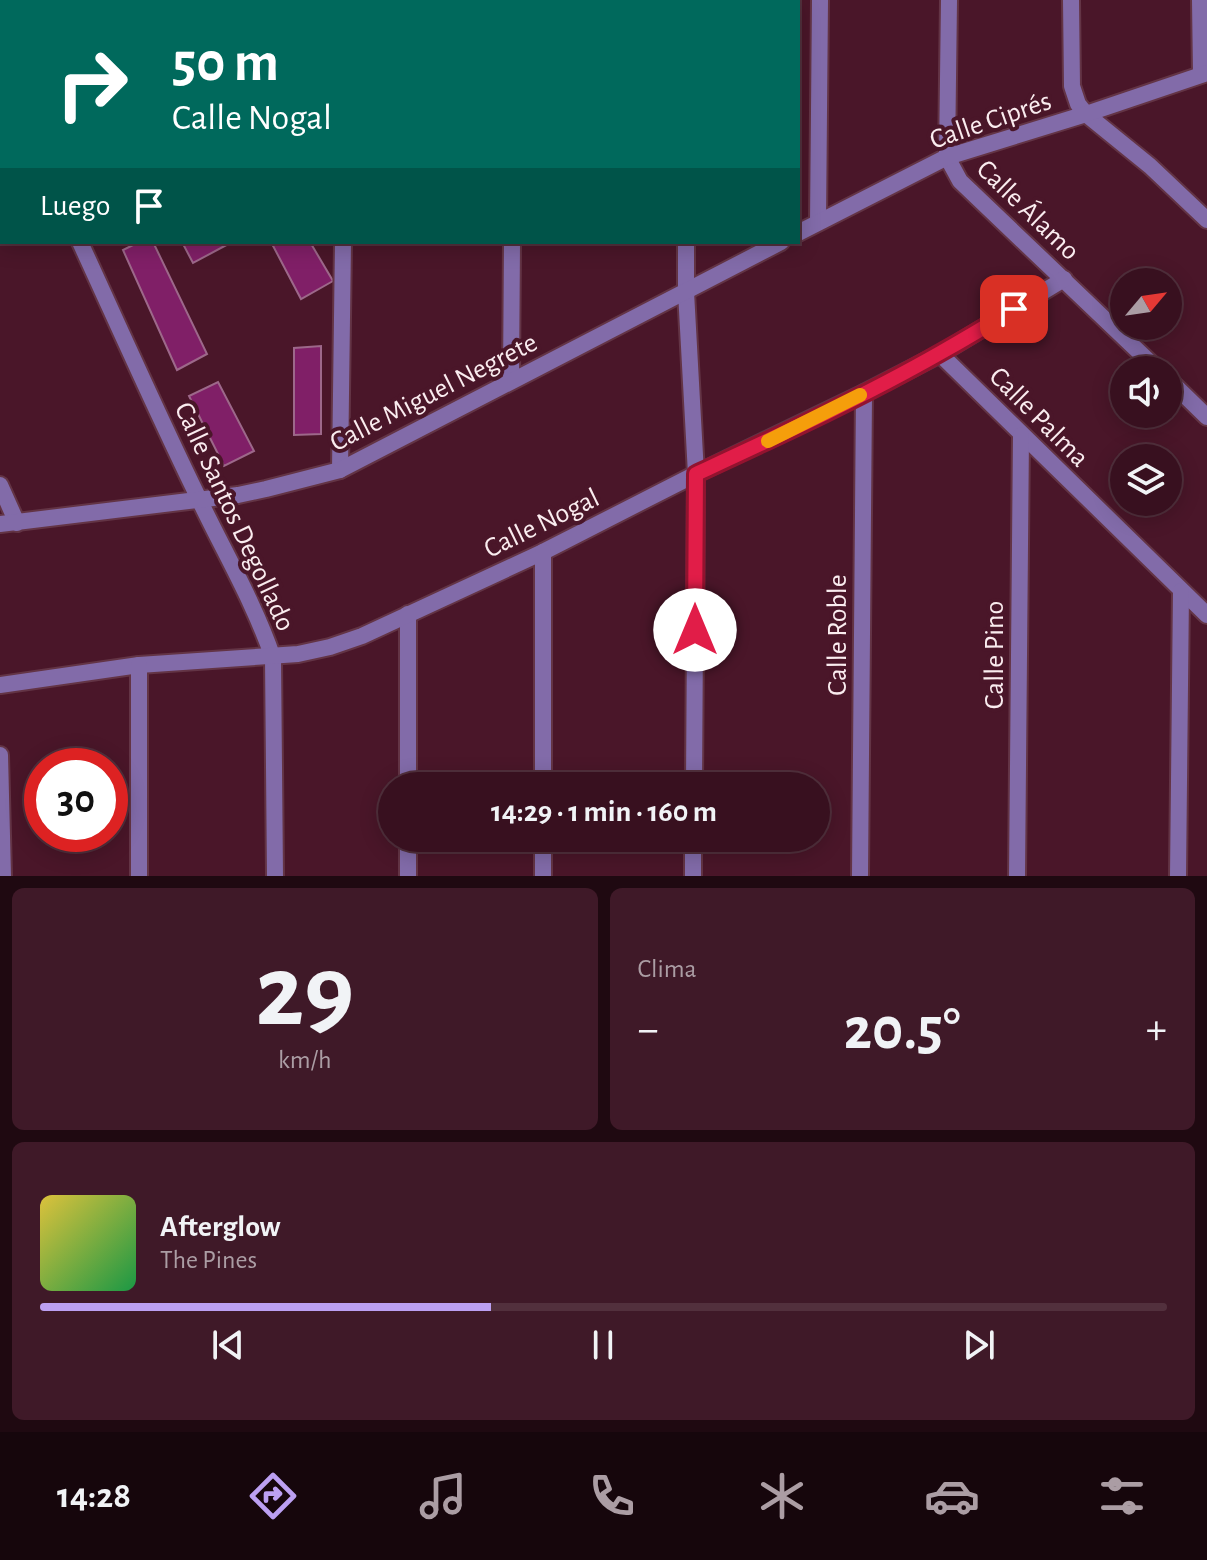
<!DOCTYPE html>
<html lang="es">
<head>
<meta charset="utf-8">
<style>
	:root { --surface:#38101f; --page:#3f1928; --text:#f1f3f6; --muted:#ab9da4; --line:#52303d; --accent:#bca0f2 }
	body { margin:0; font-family:"Alegreya Sans",sans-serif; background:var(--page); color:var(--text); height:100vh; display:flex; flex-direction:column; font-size:30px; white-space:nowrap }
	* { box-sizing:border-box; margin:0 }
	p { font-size:26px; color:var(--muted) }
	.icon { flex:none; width:44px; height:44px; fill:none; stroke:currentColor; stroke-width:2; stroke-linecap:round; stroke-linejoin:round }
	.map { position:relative; height:876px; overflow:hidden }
	.sheet { display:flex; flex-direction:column; gap:12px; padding:12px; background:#1f0911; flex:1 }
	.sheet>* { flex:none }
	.guide { position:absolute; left:0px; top:0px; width:800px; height:244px; box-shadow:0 4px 20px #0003,0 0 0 2px var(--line); background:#00695c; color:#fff; overflow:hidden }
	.needle { width:52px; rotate:61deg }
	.fabs { position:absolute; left:1110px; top:268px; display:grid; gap:16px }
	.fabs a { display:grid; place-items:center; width:72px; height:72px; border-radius:50%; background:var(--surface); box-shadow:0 4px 20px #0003,0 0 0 2px var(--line); font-size:40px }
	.speed { position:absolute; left:24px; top:748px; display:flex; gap:16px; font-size:40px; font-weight:700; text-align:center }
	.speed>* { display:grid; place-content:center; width:104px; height:104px; border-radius:50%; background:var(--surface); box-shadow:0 4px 20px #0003,0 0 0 2px var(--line); line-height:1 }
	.speed .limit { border:12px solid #d22; background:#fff; color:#111 }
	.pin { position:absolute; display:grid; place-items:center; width:68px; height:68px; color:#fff; margin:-34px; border-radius:16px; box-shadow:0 4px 12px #0006 }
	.me { position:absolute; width:88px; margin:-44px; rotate:0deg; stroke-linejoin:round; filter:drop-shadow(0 0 6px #0008) }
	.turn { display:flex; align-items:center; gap:28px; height:168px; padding:0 40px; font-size:36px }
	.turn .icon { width:104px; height:104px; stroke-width:2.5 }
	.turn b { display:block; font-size:56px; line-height:68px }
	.then { display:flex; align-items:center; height:76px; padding:0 40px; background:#0003; gap:16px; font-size:30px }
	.big { font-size:60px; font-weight:600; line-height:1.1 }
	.sheet .widget { flex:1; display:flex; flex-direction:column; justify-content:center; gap:12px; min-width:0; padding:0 28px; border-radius:12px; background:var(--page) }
	.sheet .dial { align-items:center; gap:0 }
	.dial b { font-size:104px; line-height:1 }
	.song { display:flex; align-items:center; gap:24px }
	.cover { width:96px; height:96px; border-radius:12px; background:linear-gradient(135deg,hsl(50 70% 55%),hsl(140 70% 35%)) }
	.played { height:8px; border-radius:4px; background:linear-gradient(90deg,var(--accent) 40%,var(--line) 40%) }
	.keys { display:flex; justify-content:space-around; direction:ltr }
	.heat { display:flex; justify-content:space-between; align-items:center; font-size:44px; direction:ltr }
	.sheet .tiles { flex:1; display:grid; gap:12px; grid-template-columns:1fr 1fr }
	.widget:last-child { grid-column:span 2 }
	.trip { position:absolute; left:378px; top:772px; width:452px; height:80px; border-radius:40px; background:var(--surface); box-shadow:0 4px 20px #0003,0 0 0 2px var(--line); font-weight:600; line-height:80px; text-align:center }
	.menu { display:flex; height:128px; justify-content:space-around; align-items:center; background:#16060c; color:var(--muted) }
	.menu .icon { width:56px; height:56px }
	.menu .active { color:var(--accent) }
	.menu b { font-size:36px; color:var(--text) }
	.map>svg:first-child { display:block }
	.building { fill:#801f67; stroke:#9d688a; stroke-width:2 }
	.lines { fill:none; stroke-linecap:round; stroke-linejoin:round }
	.street-casing { stroke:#633445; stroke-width:20 }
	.street { stroke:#826ba9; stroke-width:16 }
	.route-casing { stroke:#92132f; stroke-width:20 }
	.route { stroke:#e11d48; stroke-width:14 }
	.slow { stroke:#f59e0b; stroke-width:14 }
	.labels { text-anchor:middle; stroke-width:8; stroke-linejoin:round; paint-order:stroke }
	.street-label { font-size:28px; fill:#faecef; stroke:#4a1629 }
</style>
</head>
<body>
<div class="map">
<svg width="1207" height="876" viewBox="0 0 1207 876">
	<rect width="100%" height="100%" fill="#4a1629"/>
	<g class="building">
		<polygon points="139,242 153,242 207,354 177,370 123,250"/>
		<polygon points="182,242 232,242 193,263"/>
		<polygon points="271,242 310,242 333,281 301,299"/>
		<polygon points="321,346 321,434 294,435 294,348"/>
		<polygon points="218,382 254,451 224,466 189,396"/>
	</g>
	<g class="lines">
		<g class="street-casing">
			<g id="street">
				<polyline points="686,0 686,2"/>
				<polyline points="949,0 947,157 960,181 1158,370"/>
				<polyline points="1071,0 1072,86 1078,104 1086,114 1150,166 1207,220"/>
				<polyline points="1200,0 1201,74"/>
				<polyline points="346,2 346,0"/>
				<polyline points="514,2 514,0"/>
				<polyline points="0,69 2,73"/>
				<polyline points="818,222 820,0"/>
				<polyline points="798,233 947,157 1086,114 1207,73"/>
				<path d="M80 242C119 327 157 413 198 497 223 550 254 602 273 658L275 876"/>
				<polyline points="686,242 686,292 696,474 694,786"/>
				<polyline points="940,354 1207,615"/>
				<polyline points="1168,379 1207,417"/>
				<polyline points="511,381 512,242"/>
				<polyline points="340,470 343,242"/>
				<polyline points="0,485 17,523"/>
				<polyline points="0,524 238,495 266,489 340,470 781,242"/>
				<polyline points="408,614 408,786"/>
				<polyline points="0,685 139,665 298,654 330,647 362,636 543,552 696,474 864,393 940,354 1064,279"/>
				<polyline points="0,755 3,876"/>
				<polyline points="543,786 543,552"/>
				<polyline points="408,838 408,876"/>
				<polyline points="139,876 139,665"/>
				<polyline points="543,876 543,838"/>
				<polyline points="693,876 693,838"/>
				<polyline points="860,876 864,393"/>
				<polyline points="1017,876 1021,435"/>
				<polyline points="1178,876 1181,591"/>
			</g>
		</g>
		<use href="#street" class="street"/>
	</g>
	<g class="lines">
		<g class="route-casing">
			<path id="route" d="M695 630 696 474C778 436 861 398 940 353 965 339 990 324 1014 309"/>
		</g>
		<use href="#route" class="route"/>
		<polyline class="slow" points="768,441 860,395"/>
	</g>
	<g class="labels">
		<g class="street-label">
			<text transform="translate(990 119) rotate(-19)" y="10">Calle Ciprés</text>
			<text transform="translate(1029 209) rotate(44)" y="10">Calle Álamo</text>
			<text transform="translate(433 391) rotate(-27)" y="10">Calle Miguel Negrete</text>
			<text transform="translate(1040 416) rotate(45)" y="10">Calle Palma</text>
			<text transform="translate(236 516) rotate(65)" y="10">Calle Santos Degollado</text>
			<text transform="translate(541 522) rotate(-26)" y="10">Calle Nogal</text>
			<text transform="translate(836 635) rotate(-90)" y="10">Calle Roble</text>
			<text transform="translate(993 655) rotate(-90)" y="10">Calle Pino</text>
		</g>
	</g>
</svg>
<div class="fabs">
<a><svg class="needle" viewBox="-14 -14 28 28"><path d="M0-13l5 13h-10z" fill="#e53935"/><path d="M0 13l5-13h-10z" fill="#ab9da4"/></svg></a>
<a><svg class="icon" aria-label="sound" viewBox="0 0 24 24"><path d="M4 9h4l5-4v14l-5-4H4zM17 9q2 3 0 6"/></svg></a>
<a><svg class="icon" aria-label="layers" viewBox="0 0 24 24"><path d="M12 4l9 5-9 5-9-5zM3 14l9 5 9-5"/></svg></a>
</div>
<div class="speed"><div class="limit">30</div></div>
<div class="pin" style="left:1014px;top:309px;background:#d93025"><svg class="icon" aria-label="arrive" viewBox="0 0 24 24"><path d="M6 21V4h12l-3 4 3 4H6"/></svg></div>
<svg class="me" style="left:695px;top:630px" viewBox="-20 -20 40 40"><circle r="19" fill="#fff"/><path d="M0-13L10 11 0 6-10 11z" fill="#e11d48"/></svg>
<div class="trip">14:29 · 1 min · 160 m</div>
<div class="guide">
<div class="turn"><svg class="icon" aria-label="right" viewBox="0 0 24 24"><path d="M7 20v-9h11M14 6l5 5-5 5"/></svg><div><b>50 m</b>Calle Nogal</div></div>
<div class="then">Luego<svg class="icon" aria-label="arrive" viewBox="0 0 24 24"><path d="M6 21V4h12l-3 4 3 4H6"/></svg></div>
</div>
</div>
<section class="sheet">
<div class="tiles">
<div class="widget dial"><b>29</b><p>km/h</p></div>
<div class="widget"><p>Clima</p>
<div class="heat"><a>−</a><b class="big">20.5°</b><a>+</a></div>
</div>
<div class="widget">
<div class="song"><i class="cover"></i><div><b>Afterglow</b><p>The Pines</p></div></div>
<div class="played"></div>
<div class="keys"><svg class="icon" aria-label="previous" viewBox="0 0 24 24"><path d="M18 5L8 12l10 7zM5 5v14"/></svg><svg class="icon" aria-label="pause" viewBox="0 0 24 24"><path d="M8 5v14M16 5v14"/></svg><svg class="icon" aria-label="next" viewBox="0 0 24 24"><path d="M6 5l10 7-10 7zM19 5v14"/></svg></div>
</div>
</div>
</section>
<nav class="menu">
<b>14:28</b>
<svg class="icon active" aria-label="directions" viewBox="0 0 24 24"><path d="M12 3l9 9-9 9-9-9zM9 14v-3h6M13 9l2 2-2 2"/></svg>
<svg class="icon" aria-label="music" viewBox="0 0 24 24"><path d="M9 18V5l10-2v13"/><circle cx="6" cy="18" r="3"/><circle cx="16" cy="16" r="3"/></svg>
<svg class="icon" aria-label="phone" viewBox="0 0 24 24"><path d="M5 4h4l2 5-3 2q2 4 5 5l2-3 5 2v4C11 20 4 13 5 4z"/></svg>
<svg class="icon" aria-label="climate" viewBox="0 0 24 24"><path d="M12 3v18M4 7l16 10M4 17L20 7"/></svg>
<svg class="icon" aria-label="car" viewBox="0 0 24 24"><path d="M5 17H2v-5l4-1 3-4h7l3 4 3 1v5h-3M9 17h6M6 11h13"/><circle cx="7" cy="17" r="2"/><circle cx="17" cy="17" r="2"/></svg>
<svg class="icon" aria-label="filters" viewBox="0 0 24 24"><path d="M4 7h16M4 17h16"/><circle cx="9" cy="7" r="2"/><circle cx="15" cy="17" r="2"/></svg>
</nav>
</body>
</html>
